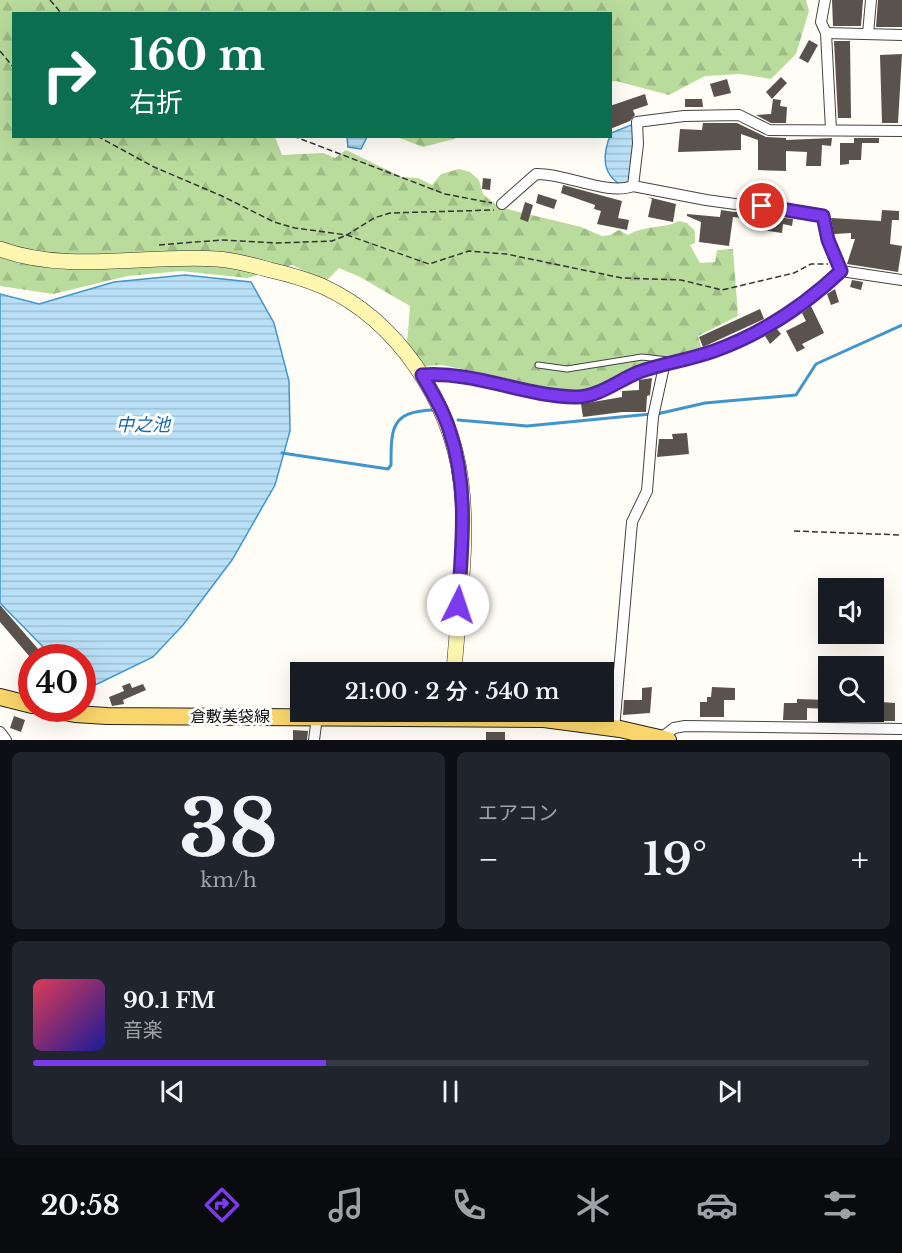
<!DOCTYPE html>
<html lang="ja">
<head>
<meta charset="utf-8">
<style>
	:root { --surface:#171b24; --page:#20242c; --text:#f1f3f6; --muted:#9ea1a6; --line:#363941; --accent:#7c3aed }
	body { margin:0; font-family:"Libre Baskerville","Noto Sans JP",serif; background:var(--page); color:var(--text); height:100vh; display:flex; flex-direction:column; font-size:22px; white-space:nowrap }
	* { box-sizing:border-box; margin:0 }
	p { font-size:20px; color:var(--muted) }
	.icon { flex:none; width:33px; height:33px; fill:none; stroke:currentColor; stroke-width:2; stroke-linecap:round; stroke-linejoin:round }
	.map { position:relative; height:740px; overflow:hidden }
	.details { display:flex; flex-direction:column; gap:12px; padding:12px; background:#0d0f14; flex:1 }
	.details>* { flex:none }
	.guide { position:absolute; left:12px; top:12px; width:600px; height:126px; border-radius:0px; box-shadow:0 6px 24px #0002; background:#0b6e4f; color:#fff; overflow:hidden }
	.buttons { position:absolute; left:818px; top:578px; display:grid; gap:12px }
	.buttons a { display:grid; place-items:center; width:66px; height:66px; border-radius:0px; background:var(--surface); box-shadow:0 6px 24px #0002; font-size:30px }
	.speed { position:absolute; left:18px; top:644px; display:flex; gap:12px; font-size:30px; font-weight:700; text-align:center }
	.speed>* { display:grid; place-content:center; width:78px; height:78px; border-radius:50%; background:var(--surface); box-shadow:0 6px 24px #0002; line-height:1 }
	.speed .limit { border:9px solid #d22; background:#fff; color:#111 }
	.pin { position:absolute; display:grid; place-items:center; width:51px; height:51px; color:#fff; margin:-26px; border:3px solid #fff; border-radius:50%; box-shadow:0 2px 6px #0007 }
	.me { position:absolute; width:66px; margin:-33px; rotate:4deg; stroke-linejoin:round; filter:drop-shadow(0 0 4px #0008) }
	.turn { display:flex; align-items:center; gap:21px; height:126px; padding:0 18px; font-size:27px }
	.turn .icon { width:78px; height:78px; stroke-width:2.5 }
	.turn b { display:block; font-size:42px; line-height:51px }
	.big { font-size:45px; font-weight:600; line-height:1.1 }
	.details .card { flex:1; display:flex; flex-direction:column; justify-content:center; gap:9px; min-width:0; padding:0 21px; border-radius:9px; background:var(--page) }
	.details .dial { align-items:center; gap:0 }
	.dial b { font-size:78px; line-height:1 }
	.song { display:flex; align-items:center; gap:18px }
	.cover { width:72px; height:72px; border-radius:9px; background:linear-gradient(135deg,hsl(350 70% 55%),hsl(240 70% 35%)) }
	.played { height:6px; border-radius:3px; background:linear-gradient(90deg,var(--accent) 35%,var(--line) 35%) }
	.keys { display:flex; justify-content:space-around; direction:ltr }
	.heat { display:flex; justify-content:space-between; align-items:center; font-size:33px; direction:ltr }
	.details .tiles { flex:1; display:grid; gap:12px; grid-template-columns:1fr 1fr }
	.card:last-child { grid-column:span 2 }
	.trip { position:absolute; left:290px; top:662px; width:324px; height:60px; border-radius:0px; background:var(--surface); box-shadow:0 6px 24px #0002; font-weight:600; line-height:60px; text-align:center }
	.tabs { display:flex; height:96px; justify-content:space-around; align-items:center; background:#090b0e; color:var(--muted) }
	.tabs .icon { width:42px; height:42px }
	.tabs .current { color:var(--accent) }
	.tabs b { font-size:27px; color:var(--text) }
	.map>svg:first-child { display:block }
	.forest { fill:url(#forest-firs) }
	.water { fill:url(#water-rules); stroke:#3f96cf; stroke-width:1.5 }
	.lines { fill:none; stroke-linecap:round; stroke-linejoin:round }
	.stream { stroke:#3f96cf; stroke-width:3 }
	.building { fill:#5a524d }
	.lane-casing { stroke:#444; stroke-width:7 }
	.street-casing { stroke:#444; stroke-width:12 }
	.secondary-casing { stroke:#333; stroke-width:16 }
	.primary-casing { stroke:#222; stroke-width:18 }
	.path { stroke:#333; stroke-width:1.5; stroke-dasharray:6 3; stroke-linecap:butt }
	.lane { stroke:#fff; stroke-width:5 }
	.street { stroke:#fff; stroke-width:10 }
	.secondary { stroke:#fff6b0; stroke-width:15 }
	.primary { stroke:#f9d66b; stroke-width:16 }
	.route-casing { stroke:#51269a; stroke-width:15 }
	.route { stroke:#7c3aed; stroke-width:10 }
	.labels { text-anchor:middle; stroke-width:6; stroke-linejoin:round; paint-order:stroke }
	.street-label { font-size:16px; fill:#111; stroke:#fff }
	.water-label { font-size:18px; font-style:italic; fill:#1768a6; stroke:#fff }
</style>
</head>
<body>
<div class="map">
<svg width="902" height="740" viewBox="0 0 902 740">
	<defs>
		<pattern id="forest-firs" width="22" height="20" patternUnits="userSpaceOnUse" patternTransform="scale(1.5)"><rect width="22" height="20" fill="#b9dc9c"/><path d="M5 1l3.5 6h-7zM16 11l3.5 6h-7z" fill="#9ebc85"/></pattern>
		<pattern id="water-rules" width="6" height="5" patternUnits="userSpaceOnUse" patternTransform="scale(1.5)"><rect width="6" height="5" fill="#b9e0f7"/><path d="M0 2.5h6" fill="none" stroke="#9ebfd3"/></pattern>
	</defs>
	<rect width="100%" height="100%" fill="#fffdf5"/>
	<g class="forest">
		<path d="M0 0H806L809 11 796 54 771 79 740 74 705 76 669 95 616 81 611 82 610 14H14V136L275 137 282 155 323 153 335 158 346 150 402 177 418 178 432 185 441 174 459 169 470 172 479 180 483 194 499 207 581 227 602 236 610 235 619 230 628 235C644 225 664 229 679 221L687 223 695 231V243L690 245 700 263 715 262 717 250 733 249 738 316 698 336 702 351 630 370 600 386 578 391 556 389 442 365 425 366 407 344 410 306 360 277 339 268 326 281 292 265 247 278 181 271 128 276 53 294 0 286Z"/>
		<polygon points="397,137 461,137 423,147"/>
	</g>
	<g class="water">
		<path d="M631 125 635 128 629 184 623 186C600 174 603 153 611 133Z"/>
		<polygon points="347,137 347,136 367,137 361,149 348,147"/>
		<polygon points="185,275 251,282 274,323 289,381 290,431 275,485 232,560 183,625 153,657 85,690 83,687 82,657 53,657 0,603 0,294 39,304 114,282"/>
	</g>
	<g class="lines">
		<g class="stream">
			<polyline points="657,414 705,403 796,395 816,364 902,325"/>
			<polyline points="458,420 527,426 651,414"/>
			<path d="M282 453 388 469 391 465C391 428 391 412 432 410"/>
		</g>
	</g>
	<g class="building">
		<polygon points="832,0 863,0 861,26 833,26"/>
		<polygon points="878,0 902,0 902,27 876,27"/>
		<polygon points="809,40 818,45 808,63 799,58"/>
		<polygon points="834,41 850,41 851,118 838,118"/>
		<polygon points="902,54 898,123 882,123 880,55"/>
		<polygon points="781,77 787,83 772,99 766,92"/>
		<polygon points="727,79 731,93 714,97 710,84"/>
		<polygon points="645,94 648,105 633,110 635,115 630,121 610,129 610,106"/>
		<polygon points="685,99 702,99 703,107 685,107"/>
		<polygon points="773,99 781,100 780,106 787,107 786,123 771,123 756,115 771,114"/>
		<polygon points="703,123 737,123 766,137 786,138 786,140 832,138 831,146 822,145 821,166 806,166 807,152 786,151 786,171 758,170 758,140 741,134 741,150 678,152 680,129 702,130"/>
		<polygon points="854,138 879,138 879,143 862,143 861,160 849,160 849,164 840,165 840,143 854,143"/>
		<polygon points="483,178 491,179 490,190 482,189"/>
		<polygon points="563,185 622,201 618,218 629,220 627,230 597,224 601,211 594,209 595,205 561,193"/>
		<polygon points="538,194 557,200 554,209 536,203"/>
		<polygon points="648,197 676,204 673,222 648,217 652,199"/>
		<polygon points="525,202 533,205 528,222 520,219"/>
		<polygon points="721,210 742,213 742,218 733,217 729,246 699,242 701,222 687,216 687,214 720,217"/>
		<polygon points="882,210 899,211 899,220 892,220 890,244 902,246 898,272 847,264 855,239 851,239 851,233 834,234 831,218 881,221"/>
		<polygon points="759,215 793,219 792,226 783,224 782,233 755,229"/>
		<polygon points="852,280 863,282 861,290 850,287"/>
		<polygon points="835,289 839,302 831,305 827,294"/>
		<polygon points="811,306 824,333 802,344 805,348 797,352 786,331 806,321 802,313"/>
		<polygon points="760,309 764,319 703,347 699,337"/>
		<polygon points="777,329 781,334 770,344 765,336"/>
		<polygon points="652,378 650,395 647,396 646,412 622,412 583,417 581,404 622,397 622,391 639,390 639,380"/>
		<polygon points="687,433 689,454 657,457 659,439 673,439 672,434"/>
		<polygon points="0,605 45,657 30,657 0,622"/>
		<polygon points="130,683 132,688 143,684 146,690 123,700 124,704 112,706 109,697 124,691 122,686"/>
		<polygon points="652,687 650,713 623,715 624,700 642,700 642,688"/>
		<polygon points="712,687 735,688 735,700 724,700 724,717 700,717 700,702 707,702 707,697 711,697"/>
		<polygon points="797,699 828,700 828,709 807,708 807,720 783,720 784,703 797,703"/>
		<polygon points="881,702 895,703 895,721 869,721 869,711 873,711 873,706 881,706"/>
		<polygon points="14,716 25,720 21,732 10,728"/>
		<polygon points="293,730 308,731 307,740 293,740"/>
		<rect x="486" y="732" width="19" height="8"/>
	</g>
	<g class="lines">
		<g class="lane-casing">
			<polyline id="lane" points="538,365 567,369 642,357 668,360"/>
		</g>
		<g class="street-casing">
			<g id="street">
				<polyline points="825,0 821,22 826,33 831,130"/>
				<polyline points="826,33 902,35"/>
				<polyline points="868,34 871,0"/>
				<path d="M502 204 536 174C566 173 607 196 633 186"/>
				<polyline points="841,271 828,240 823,216 706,200 633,186 638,144 637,122 684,116 739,115 769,130 902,131"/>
				<polyline points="841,271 902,280"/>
				<path d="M422 375C475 371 523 396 575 397 597 398 619 380 639 372 664 363 689 360 714 351 761 334 804 306 841 271"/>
				<polyline points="614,729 632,522 647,491 653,417 665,362"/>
				<polyline points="0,732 6,740"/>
				<polyline points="661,738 674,728 685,726 902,729"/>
				<polyline points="314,740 317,717"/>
			</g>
		</g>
		<g class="secondary-casing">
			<path id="secondary" d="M0 249C68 274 146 254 217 259 235 260 252 265 270 270 288 274 305 279 322 286 397 320 451 401 461 482 469 543 458 610 454 672"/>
		</g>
		<g class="primary-casing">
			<g id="primary">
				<polyline points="0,697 32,705"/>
				<polyline points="43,708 75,714 107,716 544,719 620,729 668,740"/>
			</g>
		</g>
		<g class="path">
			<polyline points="50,0 62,14"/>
			<polyline points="0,51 14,68"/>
			<polyline points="97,136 154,167 222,196 274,222 295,228 347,235 374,218 390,213 494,210"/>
			<polyline points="293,136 445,194 492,203"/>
			<polyline points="159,245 221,240 277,243 332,241 347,235 429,264 469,251 506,254 622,278 681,280 722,290 794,273 811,264 828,264"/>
			<polyline points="794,531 902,535"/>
		</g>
		<use href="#lane" class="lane"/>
		<use href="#street" class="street"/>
		<use href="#secondary" class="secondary"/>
		<use href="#primary" class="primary"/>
	</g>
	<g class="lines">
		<g class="route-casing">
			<path id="route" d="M458 605C462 545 469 487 449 429 443 410 432 392 422 375 475 371 523 396 575 397 597 398 619 380 639 372 664 363 689 360 714 351 761 334 804 306 841 271L828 240 823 216 762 206"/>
		</g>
		<use href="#route" class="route"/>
	</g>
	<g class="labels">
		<g class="street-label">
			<text x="230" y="722">倉敷美袋線</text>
		</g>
		<g class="water-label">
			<text x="143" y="431">中之池</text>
		</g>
	</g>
</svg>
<div class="buttons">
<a><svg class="icon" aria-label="sound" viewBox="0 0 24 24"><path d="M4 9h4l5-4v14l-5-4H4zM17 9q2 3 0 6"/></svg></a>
<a><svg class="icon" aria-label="search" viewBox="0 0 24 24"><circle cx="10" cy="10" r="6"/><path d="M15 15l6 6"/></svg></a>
</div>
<div class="speed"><div class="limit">40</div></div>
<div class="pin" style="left:762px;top:206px;background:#d93025"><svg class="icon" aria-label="arrive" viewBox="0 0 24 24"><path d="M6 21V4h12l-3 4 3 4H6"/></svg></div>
<svg class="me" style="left:458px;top:605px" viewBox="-20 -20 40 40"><circle r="19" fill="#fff"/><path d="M0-13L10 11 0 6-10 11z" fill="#7c3aed"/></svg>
<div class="trip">21:00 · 2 分 · 540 m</div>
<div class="guide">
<div class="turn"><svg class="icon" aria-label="right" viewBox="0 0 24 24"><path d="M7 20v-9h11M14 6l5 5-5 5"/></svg><div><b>160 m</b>右折</div></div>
</div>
</div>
<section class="details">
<div class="tiles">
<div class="card dial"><b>38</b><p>km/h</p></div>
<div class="card"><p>エアコン</p>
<div class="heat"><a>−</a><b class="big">19°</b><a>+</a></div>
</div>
<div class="card">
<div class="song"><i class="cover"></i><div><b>90.1 FM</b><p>音楽</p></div></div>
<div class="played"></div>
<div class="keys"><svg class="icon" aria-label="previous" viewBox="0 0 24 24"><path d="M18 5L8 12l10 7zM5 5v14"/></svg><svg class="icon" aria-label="pause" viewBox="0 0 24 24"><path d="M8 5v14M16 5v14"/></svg><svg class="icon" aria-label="next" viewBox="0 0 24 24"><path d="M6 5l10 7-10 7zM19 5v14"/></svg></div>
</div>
</div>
</section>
<nav class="tabs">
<b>20:58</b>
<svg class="icon current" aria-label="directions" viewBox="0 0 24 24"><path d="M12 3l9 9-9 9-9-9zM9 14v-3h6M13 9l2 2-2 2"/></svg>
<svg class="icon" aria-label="music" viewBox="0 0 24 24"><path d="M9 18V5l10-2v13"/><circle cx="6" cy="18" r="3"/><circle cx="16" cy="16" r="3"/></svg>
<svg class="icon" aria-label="phone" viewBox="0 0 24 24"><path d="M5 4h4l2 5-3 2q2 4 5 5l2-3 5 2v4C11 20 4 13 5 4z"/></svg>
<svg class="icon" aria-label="climate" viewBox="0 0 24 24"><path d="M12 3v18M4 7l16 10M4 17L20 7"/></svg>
<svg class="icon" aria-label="car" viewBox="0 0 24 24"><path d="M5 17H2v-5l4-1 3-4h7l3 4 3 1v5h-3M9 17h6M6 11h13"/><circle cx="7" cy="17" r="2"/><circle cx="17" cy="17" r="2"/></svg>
<svg class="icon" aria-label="filters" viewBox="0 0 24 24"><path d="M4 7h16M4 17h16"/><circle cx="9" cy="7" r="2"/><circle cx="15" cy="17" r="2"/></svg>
</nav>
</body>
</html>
